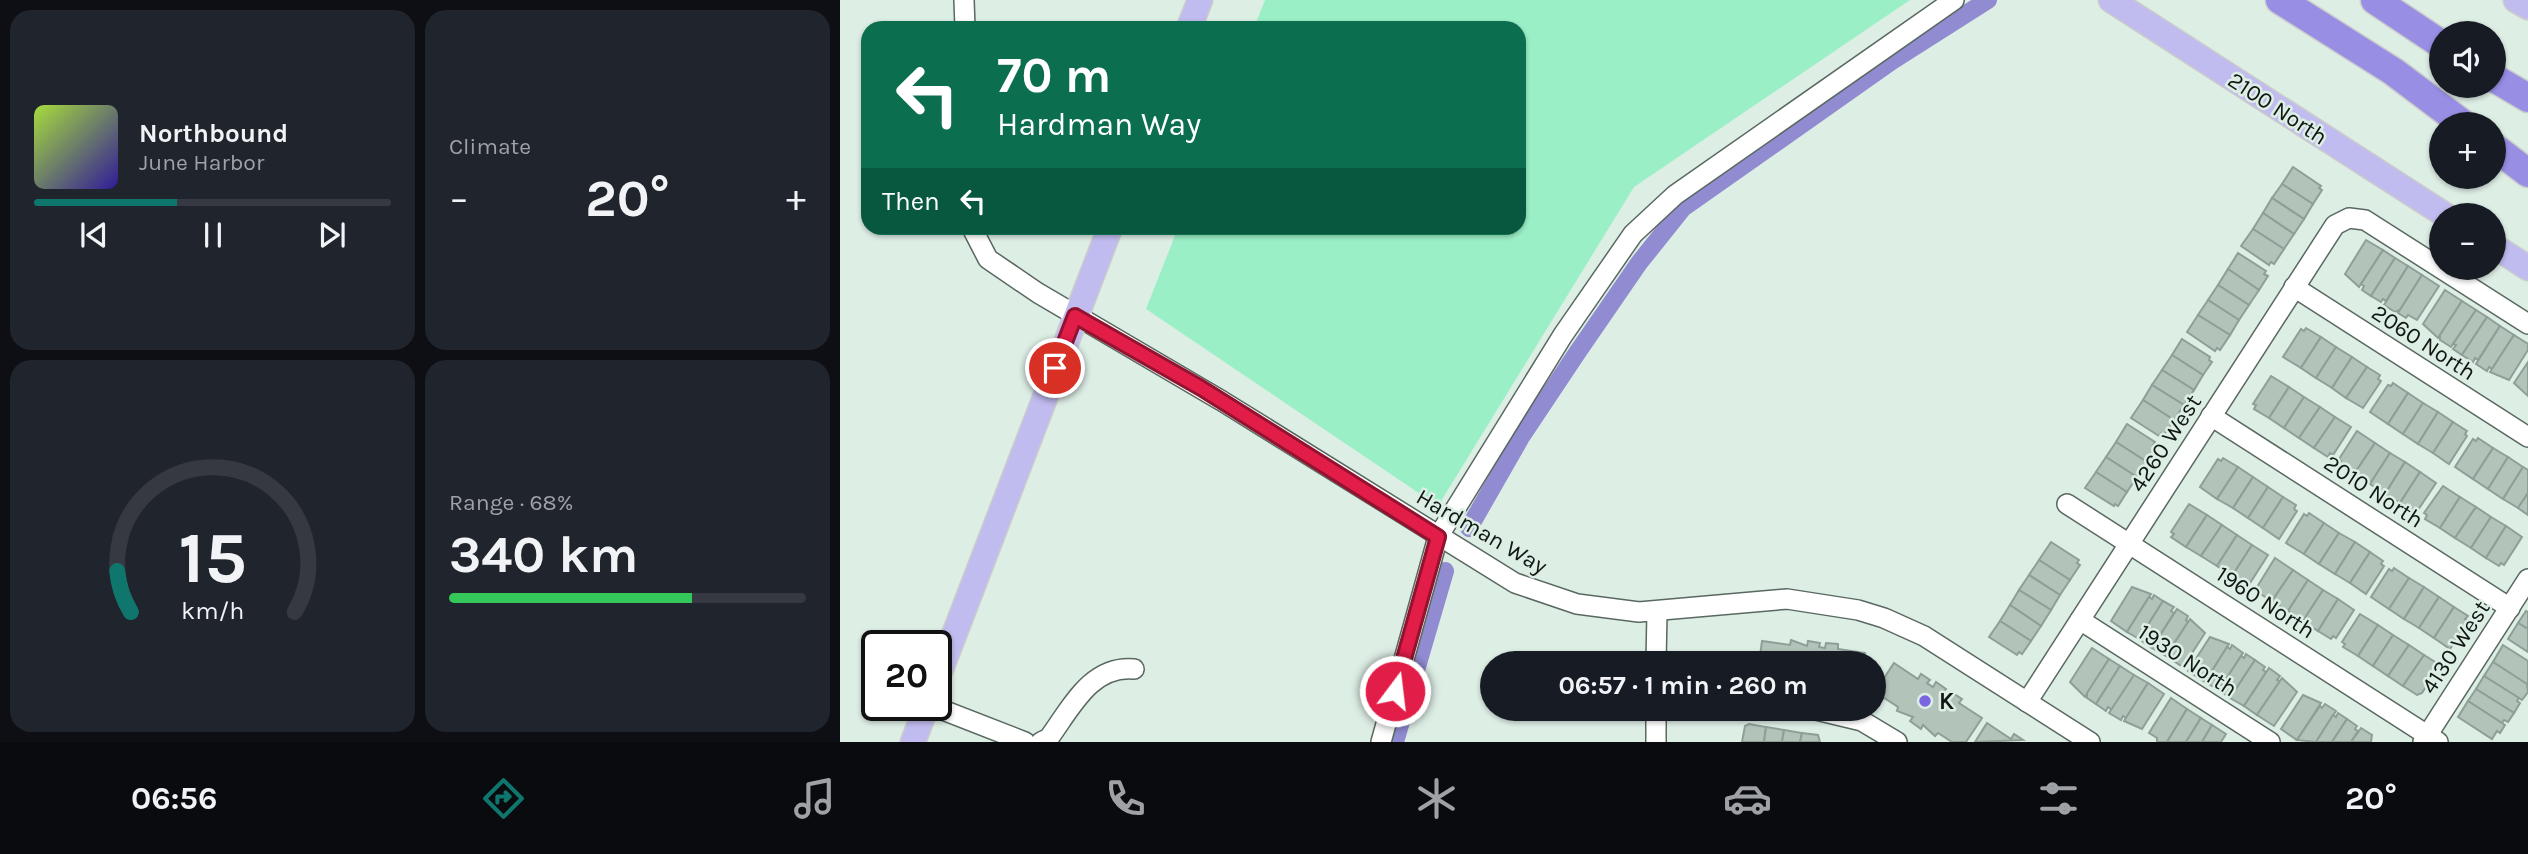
<!DOCTYPE html>
<html lang="en">
<head>
<meta charset="utf-8">
<style>
	:root { --surface:#171b24; --page:#20242c; --text:#f1f3f6; --muted:#9ea1a6; --line:#363941; --accent:#0f766e }
	body { margin:0; font-family:Karla,sans-serif; background:var(--page); color:var(--text); height:100vh; display:flex; flex-direction:column; font-size:26px; white-space:nowrap }
	* { box-sizing:border-box; margin:0 }
	p { font-size:23px; color:var(--muted) }
	.icon { flex:none; width:38px; height:38px; fill:none; stroke:currentColor; stroke-width:2; stroke-linecap:round; stroke-linejoin:round }
	.map { position:relative; flex:1; overflow:hidden }
	.sheet { display:flex; flex-direction:column; gap:10px; padding:10px; background:#0d0f14; width:840px }
	.sheet>* { flex:none }
	.top-card { position:absolute; left:21px; top:21px; width:665px; height:214px; border-radius:21px; box-shadow:0 2px 5px #0004; background:#0b6e4f; color:#fff; overflow:hidden }
	.controls { position:absolute; left:1589px; top:21px; display:grid; gap:14px }
	.controls a { display:grid; place-items:center; width:77px; height:77px; border-radius:50%; background:var(--surface); box-shadow:0 2px 5px #0004; font-size:35px }
	.speed { position:absolute; left:21px; top:630px; display:flex; gap:14px; font-size:35px; font-weight:700; text-align:center }
	.speed>* { display:grid; place-content:center; width:91px; height:91px; border-radius:50%; background:var(--surface); box-shadow:0 2px 5px #0004; line-height:1 }
	.speed .limit { border:4px solid #111; border-radius:10px; background:#fff; color:#111 }
	.pin { position:absolute; display:grid; place-items:center; width:60px; height:60px; color:#fff; margin:-30px; border:4px solid #fff; border-radius:50%; box-shadow:0 2px 7px #0007 }
	.me { position:absolute; width:77px; margin:-38px; rotate:15deg; stroke-linejoin:round; filter:drop-shadow(0 0 5px #0008) }
	.turn { display:flex; align-items:center; gap:24px; height:147px; padding:0 21px; font-size:32px }
	.turn .icon { width:91px; height:91px; stroke-width:2.5 }
	.turn b { display:block; font-size:49px; line-height:60px }
	.then { display:flex; align-items:center; height:66px; padding:0 21px; background:#0003; gap:14px; font-size:26px }
	.big { font-size:52px; font-weight:700; line-height:1.1 }
	.sheet .card { flex:1; display:flex; flex-direction:column; justify-content:center; gap:10px; min-width:0; padding:0 24px; border-radius:21px; background:var(--page) }
	.sheet .dial { align-items:center; gap:0 }
	.dial svg { height:182px; overflow:visible; fill:none; stroke:var(--line); stroke-width:7; stroke-linecap:round; text-anchor:middle }
	.dial text { fill:var(--text); stroke:none }
	.song { display:flex; align-items:center; gap:21px }
	.cover { width:84px; height:84px; border-radius:10px; background:linear-gradient(135deg,hsl(80 70% 55%),hsl(250 70% 35%)) }
	.played { height:7px; border-radius:4px; background:linear-gradient(90deg,var(--accent) 40%,var(--line) 40%) }
	.keys { display:flex; justify-content:space-around; direction:ltr }
	.heat { display:flex; justify-content:space-between; align-items:center; font-size:38px; direction:ltr }
	.charge { height:10px; border-radius:5px; background:linear-gradient(90deg,#34c759 68%,var(--line) 0) }
	.sheet .tiles { flex:1; display:grid; gap:10px; grid-template-columns:repeat(2,1fr) }
	.trip { position:absolute; left:640px; top:651px; width:406px; height:70px; border-radius:35px; background:var(--surface); box-shadow:0 2px 5px #0004; font-weight:700; line-height:70px; text-align:center }
	.tabs { display:flex; height:112px; justify-content:space-around; align-items:center; background:#090b0e; color:var(--muted) }
	.tabs .icon { width:49px; height:49px }
	.tabs .current { color:var(--accent) }
	.tabs b { font-size:32px; color:var(--text) }
	main { display:flex; flex:1; min-height:0 }
	.map>svg:first-child { display:block }
	.green { fill:#9befc7 }
	.lines { fill:none; stroke-linecap:round; stroke-linejoin:round }
	.canal { stroke:#918bd1; stroke-width:18 }
	.building { fill:#b2c3ba; stroke:#8f9f97; stroke-width:2 }
	.minor-casing { stroke:#596860; stroke-width:22 }
	.major-casing { stroke:#cbcccb; stroke-width:27 }
	.highway-casing { stroke:#cbcccb; stroke-width:31 }
	.minor { stroke:#fff; stroke-width:19 }
	.major { stroke:#c1bcef; stroke-width:24 }
	.highway { stroke:#988fe5; stroke-width:28 }
	.route-casing { stroke:#92132f; stroke-width:18 }
	.route { stroke:#e11d48; stroke-width:12 }
	.poi-dot { fill:#7a66e1; stroke:#ddeee5; stroke-width:2.5 }
	.labels { text-anchor:middle; stroke-width:5; stroke-linejoin:round; paint-order:stroke }
	.street-label { font-size:23px; fill:#111814; stroke:#ddeee5 }
	.poi-label { font-size:23px; font-weight:bold; fill:#111814; stroke:#ddeee5; text-anchor:start }
</style>
</head>
<body>
<main>
<section class="sheet">
<div class="tiles">
<div class="card">
<div class="song"><i class="cover"></i><div><b>Northbound</b><p>June Harbor</p></div></div>
<div class="played"></div>
<div class="keys"><svg class="icon" aria-label="previous" viewBox="0 0 24 24"><path d="M18 5L8 12l10 7zM5 5v14"/></svg><svg class="icon" aria-label="pause" viewBox="0 0 24 24"><path d="M8 5v14M16 5v14"/></svg><svg class="icon" aria-label="next" viewBox="0 0 24 24"><path d="M6 5l10 7-10 7zM19 5v14"/></svg></div>
</div>
<div class="card"><p>Climate</p>
<div class="heat"><a>−</a><b class="big">20°</b><a>+</a></div>
</div>
<div class="card dial"><svg viewBox="0 0 100 80">
<path d="M14 69A42 42 0 1 1 86 69"/>
<path d="M14 69A42 42 0 0 1 8 51" stroke="#0f766e"/>
<text x="50" y="56" font-size="32" font-weight="700">15</text>
<text x="50" y="72" font-size="11">km/h</text>
</svg></div>
<div class="card"><p>Range · 68%</p><b class="big">340 km</b><div class="charge"></div></div>
</div>
</section>
<div class="map">
<svg width="1688" height="742" viewBox="0 0 1688 742">
	<rect width="100%" height="100%" fill="#ddeee5"/>
	<polygon class="green" points="425,0 1070,0 794,187 598,506 306,309 338,228 679,228 679,28 414,28"/>
	<g class="lines">
		<g class="canal">
			<polyline points="629,528 681,437 737,353 799,263 843,208 1052,61 1148,0"/>
			<polyline points="555,742 605,571"/>
		</g>
	</g>
	<g class="building">
		<polygon points="1453,167 1481,186 1479,188 1482,190 1473,204 1442,184"/>
		<polygon points="1442,184 1473,204 1464,219 1432,198"/>
		<polygon points="1432,198 1464,219 1454,234 1423,213"/>
		<polygon points="1423,213 1454,234 1444,249 1413,229"/>
		<polygon points="1413,229 1444,249 1434,264 1431,262 1429,265 1401,246"/>
		<polygon points="1526,240 1543,250 1519,287 1505,274"/>
		<polygon points="1543,250 1555,258 1531,296 1522,290 1524,286 1521,284"/>
		<polygon points="1398,253 1426,271 1424,274 1428,276 1419,290 1388,269"/>
		<polygon points="1555,258 1568,266 1546,301 1543,299 1541,302 1531,296"/>
		<polygon points="1568,266 1582,275 1560,310 1555,312 1544,305"/>
		<polygon points="1388,269 1419,290 1409,305 1378,285"/>
		<polygon points="1582,275 1599,286 1577,320 1568,315 1566,318 1558,313"/>
		<polygon points="1378,285 1409,305 1399,320 1368,300"/>
		<polygon points="1605,290 1622,301 1598,338 1583,324"/>
		<polygon points="1368,300 1399,320 1390,335 1358,315"/>
		<polygon points="1622,301 1636,310 1611,347 1600,340 1600,335"/>
		<polygon points="1636,310 1647,317 1622,355 1613,349 1616,345 1613,344"/>
		<polygon points="1358,315 1390,335 1380,350 1377,348 1375,351 1347,332"/>
		<polygon points="1647,317 1660,326 1638,360 1635,358 1633,362 1622,355"/>
		<polygon points="1660,326 1674,335 1652,369 1649,367 1647,371 1636,364"/>
		<polygon points="1466,328 1481,337 1461,368 1443,357 1461,329 1464,331"/>
		<polygon points="1674,335 1688,344 1688,350 1669,380 1650,372"/>
		<polygon points="1481,337 1496,347 1476,378 1461,368"/>
		<polygon points="1342,339 1370,357 1369,360 1372,362 1363,375 1332,355"/>
		<polygon points="1496,347 1512,357 1492,388 1476,378"/>
		<polygon points="1332,355 1363,375 1354,390 1322,370"/>
		<polygon points="1512,357 1527,367 1506,398 1492,388"/>
		<polygon points="1688,362 1688,396 1674,383"/>
		<polygon points="1527,367 1540,375 1538,379 1541,381 1523,408 1506,398"/>
		<polygon points="1322,370 1354,390 1344,405 1312,385"/>
		<polygon points="1431,376 1449,387 1429,418 1414,409 1416,405 1413,404"/>
		<polygon points="1553,383 1568,393 1548,424 1530,412 1548,385 1551,386"/>
		<polygon points="1312,385 1344,405 1334,420 1303,400"/>
		<polygon points="1449,387 1464,397 1444,428 1429,418"/>
		<polygon points="1568,393 1583,403 1563,434 1548,424"/>
		<polygon points="1464,397 1480,407 1459,438 1444,428"/>
		<polygon points="1303,400 1334,420 1324,435 1321,433 1319,436 1291,418"/>
		<polygon points="1583,403 1598,412 1578,444 1563,434"/>
		<polygon points="1480,407 1495,417 1474,448 1459,438"/>
		<polygon points="1598,412 1613,422 1593,453 1578,444"/>
		<polygon points="1495,417 1511,427 1493,455 1490,453 1488,457 1474,448"/>
		<polygon points="1613,422 1627,431 1625,434 1627,436 1609,464 1593,453"/>
		<polygon points="1287,424 1315,442 1313,445 1317,447 1307,462 1276,442"/>
		<polygon points="1517,431 1535,443 1514,474 1499,464 1501,461 1499,459"/>
		<polygon points="1638,438 1653,448 1633,479 1615,467 1633,439 1636,441"/>
		<polygon points="1276,442 1307,462 1297,477 1266,457"/>
		<polygon points="1535,443 1550,453 1530,484 1514,474"/>
		<polygon points="1653,448 1668,457 1648,489 1633,479"/>
		<polygon points="1550,453 1565,462 1545,494 1530,484"/>
		<polygon points="1266,457 1297,477 1287,492 1256,472"/>
		<polygon points="1668,457 1683,467 1663,499 1648,489"/>
		<polygon points="1383,458 1398,467 1377,499 1360,487 1378,459 1381,461"/>
		<polygon points="1565,462 1580,472 1560,503 1545,494"/>
		<polygon points="1398,467 1413,477 1393,508 1377,499"/>
		<polygon points="1683,467 1688,470 1688,493 1678,508 1663,499"/>
		<polygon points="1256,472 1287,492 1278,506 1275,504 1274,506 1245,488"/>
		<polygon points="1580,472 1596,483 1578,510 1573,512 1560,503"/>
		<polygon points="1413,477 1428,487 1408,518 1393,508"/>
		<polygon points="1603,486 1620,497 1600,528 1585,519 1587,515 1584,513"/>
		<polygon points="1428,487 1443,497 1423,528 1408,518"/>
		<polygon points="1688,493 1688,515 1678,508"/>
		<polygon points="1443,497 1456,505 1454,509 1457,511 1439,539 1423,528"/>
		<polygon points="1620,497 1636,507 1615,538 1600,528"/>
		<polygon points="1349,504 1367,515 1346,547 1331,537 1334,534 1331,532"/>
		<polygon points="1636,507 1651,517 1631,548 1615,538"/>
		<polygon points="1469,513 1484,523 1464,554 1446,543 1464,514 1467,516"/>
		<polygon points="1367,515 1382,525 1361,556 1346,547"/>
		<polygon points="1651,517 1666,526 1646,558 1631,548"/>
		<polygon points="1484,523 1499,533 1479,564 1464,554"/>
		<polygon points="1382,525 1397,535 1377,566 1361,556"/>
		<polygon points="1666,526 1682,537 1664,565 1661,563 1659,566 1646,558"/>
		<polygon points="1499,533 1515,542 1495,574 1479,564"/>
		<polygon points="1397,535 1412,545 1392,576 1377,566"/>
		<polygon points="1211,542 1239,560 1237,563 1240,565 1230,580 1199,560"/>
		<polygon points="1515,542 1530,552 1510,583 1495,574"/>
		<polygon points="1412,545 1428,555 1410,583 1407,581 1405,585 1392,576"/>
		<polygon points="1530,552 1543,561 1541,564 1544,566 1526,594 1510,583"/>
		<polygon points="1435,558 1453,570 1432,601 1417,592 1419,588 1417,587"/>
		<polygon points="1199,560 1230,580 1220,595 1189,575"/>
		<polygon points="1554,568 1569,578 1549,609 1531,597 1549,569 1552,571"/>
		<polygon points="1453,570 1468,580 1448,611 1432,601"/>
		<polygon points="1189,575 1220,595 1211,610 1179,590"/>
		<polygon points="1569,578 1584,587 1564,619 1549,609"/>
		<polygon points="1468,580 1483,590 1463,621 1448,611"/>
		<polygon points="1292,587 1311,594 1287,632 1271,621"/>
		<polygon points="1584,587 1599,597 1579,628 1564,619"/>
		<polygon points="1179,590 1211,610 1201,626 1170,605"/>
		<polygon points="1483,590 1498,599 1478,631 1463,621"/>
		<polygon points="1314,595 1323,601 1299,639 1287,632 1309,597 1312,599"/>
		<polygon points="1599,597 1614,607 1594,638 1579,628"/>
		<polygon points="1498,599 1514,610 1496,638 1493,636 1491,639 1478,631"/>
		<polygon points="1323,601 1334,607 1331,611 1334,613 1312,648 1299,639"/>
		<polygon points="1170,605 1201,626 1191,641 1160,621"/>
		<polygon points="1614,607 1628,616 1625,619 1628,621 1610,649 1594,638"/>
		<polygon points="1337,609 1348,616 1346,620 1348,622 1326,656 1312,648"/>
		<polygon points="1686,611 1688,612 1688,629 1678,623"/>
		<polygon points="1520,614 1538,625 1518,656 1503,647 1505,644 1502,642"/>
		<polygon points="1350,619 1365,633 1343,667 1326,656"/>
		<polygon points="1160,621 1191,641 1182,654 1179,652 1177,655 1149,637"/>
		<polygon points="1678,623 1688,629 1688,652 1668,639"/>
		<polygon points="1538,625 1553,635 1533,666 1518,656"/>
		<polygon points="1553,635 1569,645 1548,676 1533,666"/>
		<polygon points="1370,637 1389,644 1365,682 1348,671"/>
		<polygon points="951,640 967,646 968,641 980,643 979,647 985,648 986,643 998,644 998,649 1025,653 1023,663 919,663 922,641 950,645"/>
		<polygon points="1392,645 1403,653 1379,690 1365,682 1387,647 1390,649"/>
		<polygon points="1569,645 1584,655 1563,686 1548,676"/>
		<polygon points="1663,645 1688,661 1688,685 1653,662"/>
		<polygon points="1252,648 1269,659 1245,697 1230,682"/>
		<polygon points="1406,654 1415,660 1390,698 1379,690 1401,656 1404,658"/>
		<polygon points="1584,655 1600,665 1582,693 1577,695 1563,686"/>
		<polygon points="1269,659 1280,666 1256,704 1247,698 1247,693"/>
		<polygon points="1415,660 1425,667 1423,670 1426,672 1404,706 1390,698"/>
		<polygon points="1653,662 1687,684 1688,692 1682,700 1644,676"/>
		<polygon points="1054,663 1078,679 1081,674 1090,680 1087,683 1093,687 1096,682 1106,689 1103,693 1109,696 1111,692 1122,699 1119,703 1142,718 1126,742 1112,742 1098,733 1095,736 1083,725 1081,729 1070,721 1073,717 1057,711 1058,707 1035,692"/>
		<polygon points="1280,666 1294,675 1272,710 1268,707 1266,711 1256,704"/>
		<polygon points="1429,668 1440,676 1437,680 1440,681 1417,715 1404,706"/>
		<polygon points="1294,675 1308,683 1286,718 1283,716 1281,720 1269,713"/>
		<polygon points="1644,676 1679,698 1677,701 1680,703 1674,713 1636,689"/>
		<polygon points="1442,678 1457,692 1434,726 1417,715"/>
		<polygon points="1308,683 1324,694 1302,729 1284,721"/>
		<polygon points="1636,689 1674,713 1668,722 1664,720 1662,723 1628,701"/>
		<polygon points="1463,695 1481,703 1457,740 1441,729"/>
		<polygon points="1331,698 1347,709 1327,742 1317,742 1317,738 1309,733"/>
		<polygon points="1628,701 1665,725 1660,733 1657,731 1652,739 1618,717"/>
		<polygon points="1485,704 1496,711 1476,742 1457,740 1480,706 1482,708"/>
		<polygon points="1347,709 1361,718 1346,742 1327,742"/>
		<polygon points="1498,713 1507,719 1492,742 1476,742 1493,715 1496,717"/>
		<polygon points="1361,718 1372,725 1362,742 1346,742"/>
		<polygon points="1507,719 1517,726 1515,729 1518,731 1511,742 1492,742"/>
		<polygon points="1147,723 1171,739 1174,734 1183,740 1135,742"/>
		<polygon points="909,724 926,727 924,742 902,742 905,726"/>
		<polygon points="1372,725 1386,734 1381,742 1362,742"/>
		<polygon points="926,727 944,730 942,742 924,742"/>
		<polygon points="1521,728 1532,735 1531,742 1511,742"/>
		<polygon points="944,730 962,733 960,742 942,742"/>
		<polygon points="962,733 978,735 980,742 960,742"/>
	</g>
	<g class="lines">
		<g class="minor-casing">
			<g id="minor">
				<polyline points="124,0 125,28"/>
				<polyline points="132,228 148,259 198,293 382,401 675,583 737,604 799,612 947,599 1018,610 1044,618 1084,636 1250,742"/>
				<polyline points="1454,287 1688,437"/>
				<polyline points="1371,416 1670,608"/>
				<polyline points="1227,504 1598,742"/>
				<polyline points="1240,620 1430,742"/>
				<polyline points="816,663 817,612"/>
				<polyline points="1187,702 1495,225 1509,218 1525,220 1688,324"/>
				<polyline points="90,705 185,742"/>
				<polyline points="972,709 1022,721 1057,742"/>
				<path d="M201 742 209 738C231 708 251 665 294 669"/>
				<polyline points="541,742 598,537 723,335 793,234 835,195 1114,0"/>
				<polyline points="816,742 816,709"/>
				<polyline points="1583,742 1688,579"/>
			</g>
		</g>
		<g class="major-casing">
			<g id="major">
				<polyline points="1271,0 1605,215"/>
				<polyline points="1676,0 1688,7"/>
				<polyline points="349,28 360,0"/>
				<polyline points="1654,246 1688,268"/>
				<polyline points="96,682 270,228"/>
				<polyline points="73,742 87,705"/>
			</g>
		</g>
		<g class="highway-casing">
			<g id="highway">
				<polyline points="1440,0 1554,72 1623,124"/>
				<polyline points="1535,0 1601,44"/>
				<polyline points="1654,78 1688,98"/>
				<polyline points="1654,147 1688,173"/>
			</g>
		</g>
		<use href="#minor" class="minor"/>
		<use href="#major" class="major"/>
		<use href="#highway" class="highway"/>
	</g>
	<g class="lines">
		<g class="route-casing">
			<polyline id="route" points="215,368 235,316 361,388 598,537 555,691"/>
		</g>
		<use href="#route" class="route"/>
	</g>
	<circle class="poi-dot" cx="1085" cy="701" r="7"/>
	<g class="labels">
		<g class="street-label">
			<text transform="translate(1438 108) rotate(33)" y="8">2100 North</text>
			<text transform="translate(1584 342) rotate(33)" y="8">2060 North</text>
			<text transform="translate(1325 443) rotate(-57)" y="8">4260 West</text>
			<text transform="translate(1534 491) rotate(33)" y="8">2010 North</text>
			<text transform="translate(642 531) rotate(30)" y="8">Hardman Way</text>
			<text transform="translate(1426 602) rotate(33)" y="8">1960 North</text>
			<text transform="translate(1615 647) rotate(-57)" y="8">4130 West</text>
			<text transform="translate(1348 660) rotate(33)" y="8">1930 North</text>
		</g>
		<g class="poi-label">
			<text x="1099" y="709">K</text>
		</g>
	</g>
</svg>
<div class="controls">
<a><svg class="icon" aria-label="sound" viewBox="0 0 24 24"><path d="M4 9h4l5-4v14l-5-4H4zM17 9q2 3 0 6"/></svg></a>
<a>+</a>
<a>−</a>
</div>
<div class="speed"><div class="limit">20</div></div>
<div class="pin" style="left:215px;top:368px;background:#d93025"><svg class="icon" aria-label="arrive" viewBox="0 0 24 24"><path d="M6 21V4h12l-3 4 3 4H6"/></svg></div>
<svg class="me" style="left:555px;top:691px" viewBox="-20 -20 40 40"><circle r="17" fill="#e11d48" stroke="#fff" stroke-width="3"/><path d="M0-11L8 9 0 5-8 9z" fill="#fff"/></svg>
<div class="trip">06:57 · 1 min · 260 m</div>
<div class="top-card">
<div class="turn"><svg class="icon" aria-label="left" viewBox="0 0 24 24"><path d="M17 20v-9H6M10 6l-5 5 5 5"/></svg><div><b>70 m</b>Hardman Way</div></div>
<div class="then">Then<svg class="icon" aria-label="left" viewBox="0 0 24 24"><path d="M17 20v-9H6M10 6l-5 5 5 5"/></svg></div>
</div>
</div>
</main>
<nav class="tabs">
<b>06:56</b>
<svg class="icon current" aria-label="directions" viewBox="0 0 24 24"><path d="M12 3l9 9-9 9-9-9zM9 14v-3h6M13 9l2 2-2 2"/></svg>
<svg class="icon" aria-label="music" viewBox="0 0 24 24"><path d="M9 18V5l10-2v13"/><circle cx="6" cy="18" r="3"/><circle cx="16" cy="16" r="3"/></svg>
<svg class="icon" aria-label="phone" viewBox="0 0 24 24"><path d="M5 4h4l2 5-3 2q2 4 5 5l2-3 5 2v4C11 20 4 13 5 4z"/></svg>
<svg class="icon" aria-label="climate" viewBox="0 0 24 24"><path d="M12 3v18M4 7l16 10M4 17L20 7"/></svg>
<svg class="icon" aria-label="car" viewBox="0 0 24 24"><path d="M5 17H2v-5l4-1 3-4h7l3 4 3 1v5h-3M9 17h6M6 11h13"/><circle cx="7" cy="17" r="2"/><circle cx="17" cy="17" r="2"/></svg>
<svg class="icon" aria-label="filters" viewBox="0 0 24 24"><path d="M4 7h16M4 17h16"/><circle cx="9" cy="7" r="2"/><circle cx="15" cy="17" r="2"/></svg>
<b>20°</b>
</nav>
</body>
</html>
